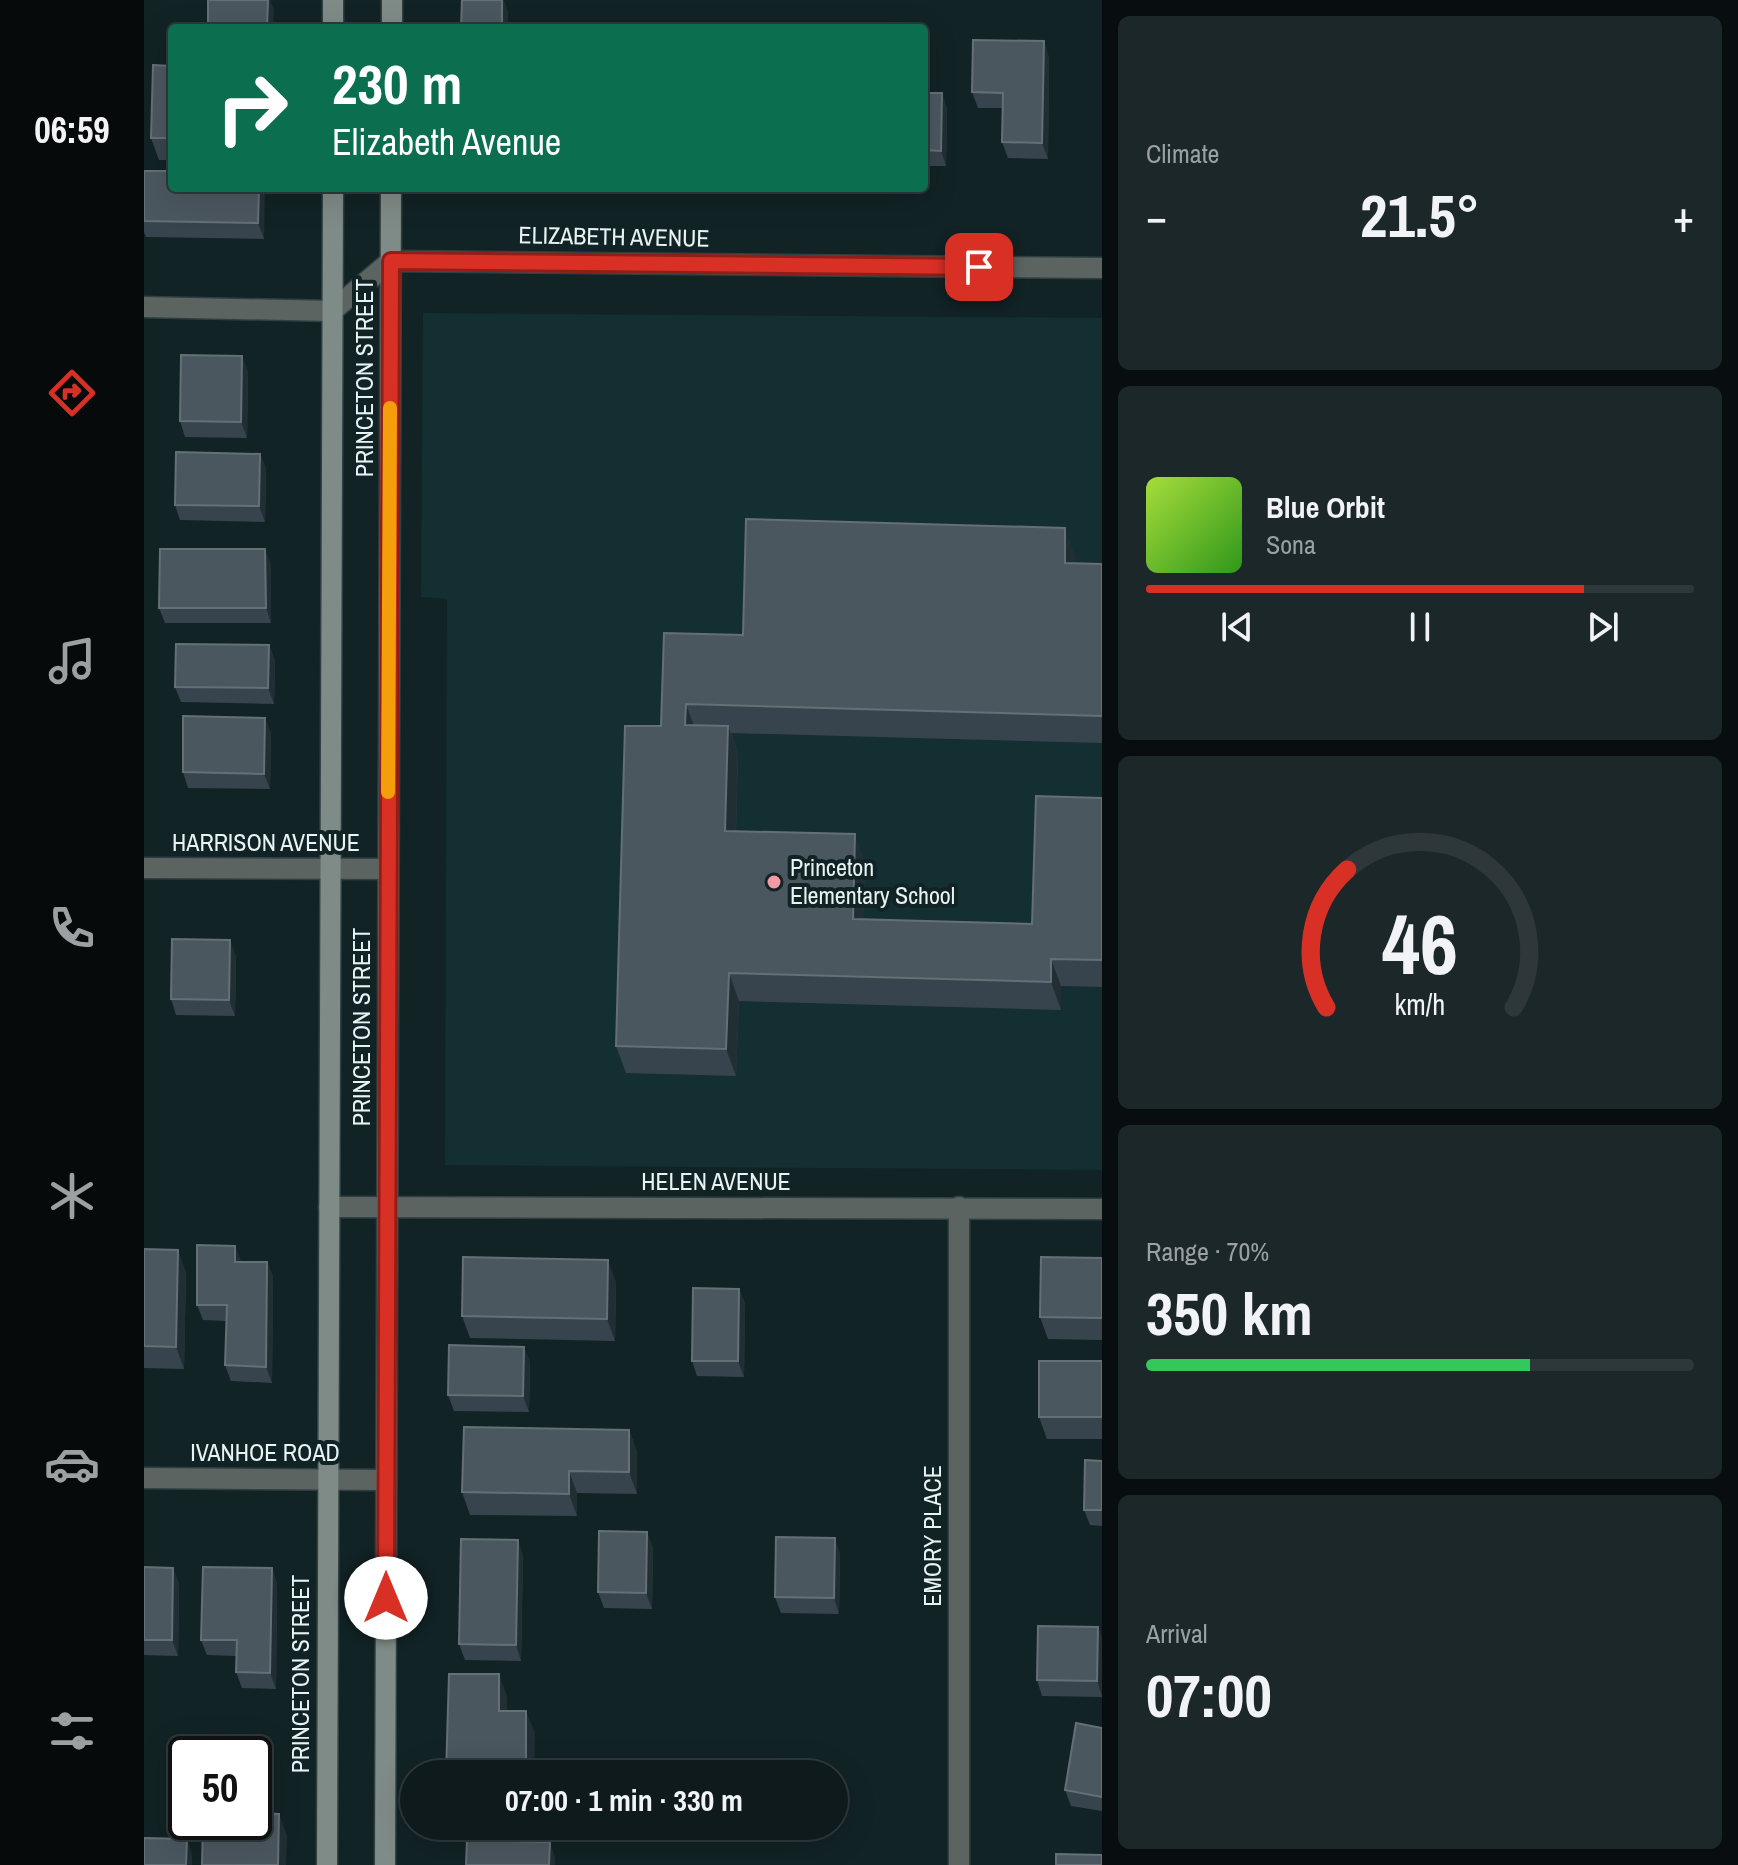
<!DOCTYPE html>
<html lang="en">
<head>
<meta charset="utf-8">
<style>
	:root { --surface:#0e1a1c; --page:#1c2729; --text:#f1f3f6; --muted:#9ba1a3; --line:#2e383b; --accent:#d93025 }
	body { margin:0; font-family:"Archivo Narrow",sans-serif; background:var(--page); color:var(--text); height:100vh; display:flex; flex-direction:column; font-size:30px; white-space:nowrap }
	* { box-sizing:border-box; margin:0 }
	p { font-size:26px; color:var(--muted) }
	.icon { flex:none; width:44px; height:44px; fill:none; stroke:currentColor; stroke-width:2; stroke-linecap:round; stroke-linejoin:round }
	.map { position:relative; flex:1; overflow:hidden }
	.sheet { display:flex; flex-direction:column; gap:16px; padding:16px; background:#080e0f; width:636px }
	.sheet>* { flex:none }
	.hud { position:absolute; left:24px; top:24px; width:760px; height:168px; border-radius:8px; box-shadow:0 8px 32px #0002,0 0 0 2px var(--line); background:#0b6e4f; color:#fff; overflow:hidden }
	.speed { position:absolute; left:24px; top:1736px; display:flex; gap:16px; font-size:40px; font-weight:700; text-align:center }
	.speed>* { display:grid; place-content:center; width:104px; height:104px; border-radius:50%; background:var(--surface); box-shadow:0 8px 32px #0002,0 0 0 2px var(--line); line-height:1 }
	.speed .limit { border:4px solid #111; border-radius:12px; background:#fff; color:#111 }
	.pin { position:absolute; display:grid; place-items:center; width:68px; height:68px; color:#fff; margin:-34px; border-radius:16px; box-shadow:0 4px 12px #0006 }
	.me { position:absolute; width:88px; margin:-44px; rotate:0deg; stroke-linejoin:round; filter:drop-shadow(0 0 6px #0008) }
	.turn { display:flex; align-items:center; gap:28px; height:168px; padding:0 32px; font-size:36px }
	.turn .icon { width:104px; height:104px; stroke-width:2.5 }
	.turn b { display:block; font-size:56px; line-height:68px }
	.big { font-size:60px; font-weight:800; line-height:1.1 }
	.sheet .card { flex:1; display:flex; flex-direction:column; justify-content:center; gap:12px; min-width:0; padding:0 28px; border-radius:12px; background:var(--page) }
	.sheet .dial { align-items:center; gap:0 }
	.dial svg { height:208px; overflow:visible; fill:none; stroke:var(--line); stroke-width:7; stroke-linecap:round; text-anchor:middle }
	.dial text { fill:var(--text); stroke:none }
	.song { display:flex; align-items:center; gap:24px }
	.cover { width:96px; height:96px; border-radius:12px; background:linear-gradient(135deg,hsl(80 70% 55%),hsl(110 70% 35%)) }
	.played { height:8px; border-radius:4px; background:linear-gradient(90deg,var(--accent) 80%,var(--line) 80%) }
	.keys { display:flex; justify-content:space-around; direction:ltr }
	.heat { display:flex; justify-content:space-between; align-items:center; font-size:44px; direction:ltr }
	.charge { height:12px; border-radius:6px; background:linear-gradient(90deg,#34c759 70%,var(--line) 0) }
	.trip { position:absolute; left:256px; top:1760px; width:448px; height:80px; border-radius:40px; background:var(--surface); box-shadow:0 8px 32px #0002,0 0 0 2px var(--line); font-weight:800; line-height:80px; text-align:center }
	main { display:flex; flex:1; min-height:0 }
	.dock { display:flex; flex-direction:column; width:144px; justify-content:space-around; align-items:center; background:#060a0b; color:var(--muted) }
	.dock .icon { width:56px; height:56px }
	.dock .selected { color:var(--accent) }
	.dock b { font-size:36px; color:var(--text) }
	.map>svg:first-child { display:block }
	.built { fill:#142f32 }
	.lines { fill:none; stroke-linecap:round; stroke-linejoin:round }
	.minor-casing { stroke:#304042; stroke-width:23 }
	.secondary-casing { stroke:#304042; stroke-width:23 }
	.minor { stroke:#5c6461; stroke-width:20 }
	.secondary { stroke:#7f8b87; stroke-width:20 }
	.wall { fill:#38444d }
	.shaded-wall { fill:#212f35 }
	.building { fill:#4b575f; stroke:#646f76; stroke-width:2 }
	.route-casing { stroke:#8d1f18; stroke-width:20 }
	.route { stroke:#d93025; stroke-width:14 }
	.slow { stroke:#f59e0b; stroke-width:14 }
	.poi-dot { fill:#f49aa6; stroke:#122325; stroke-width:3 }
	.labels { text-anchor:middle; stroke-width:8; stroke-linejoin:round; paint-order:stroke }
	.street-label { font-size:24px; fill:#e8f3f4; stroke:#122325 }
	.poi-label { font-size:24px; fill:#e8f3f4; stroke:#122325; text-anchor:start }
</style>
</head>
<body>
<main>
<nav class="dock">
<b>06:59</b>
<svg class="icon selected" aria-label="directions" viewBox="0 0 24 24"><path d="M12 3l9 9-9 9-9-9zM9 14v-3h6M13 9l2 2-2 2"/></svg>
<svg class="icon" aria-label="music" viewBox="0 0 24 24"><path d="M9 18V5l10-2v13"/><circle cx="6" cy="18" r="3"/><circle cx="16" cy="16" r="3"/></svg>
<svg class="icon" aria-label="phone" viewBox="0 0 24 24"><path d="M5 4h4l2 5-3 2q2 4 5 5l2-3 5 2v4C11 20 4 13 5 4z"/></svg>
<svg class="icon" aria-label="climate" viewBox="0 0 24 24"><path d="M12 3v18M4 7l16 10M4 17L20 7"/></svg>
<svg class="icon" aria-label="car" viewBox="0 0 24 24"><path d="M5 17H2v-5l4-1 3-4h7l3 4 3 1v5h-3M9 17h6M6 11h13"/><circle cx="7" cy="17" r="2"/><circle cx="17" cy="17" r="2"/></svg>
<svg class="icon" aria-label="filters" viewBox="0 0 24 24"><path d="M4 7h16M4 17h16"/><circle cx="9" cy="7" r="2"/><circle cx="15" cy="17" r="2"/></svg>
</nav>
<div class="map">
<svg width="958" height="1865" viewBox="0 0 958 1865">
	<rect width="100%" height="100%" fill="#122325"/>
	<polygon class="built" points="279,313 958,318 958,1170 301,1165 303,599 277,597"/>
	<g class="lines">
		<g class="minor-casing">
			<g id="minor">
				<polyline points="0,307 188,311 247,261 958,268"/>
				<polyline points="0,868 244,869"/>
				<polyline points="185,1207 958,1209"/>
				<polyline points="815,1207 815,1865"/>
				<polyline points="0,1478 242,1480"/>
			</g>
		</g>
		<g class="secondary-casing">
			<g id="secondary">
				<polyline points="189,28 189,0"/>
				<polyline points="248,28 248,0"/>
				<polyline points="183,1865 189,188"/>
				<polyline points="241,1865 247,188"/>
			</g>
		</g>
		<use href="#minor" class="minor"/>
		<use href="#secondary" class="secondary"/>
	</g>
	<g class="wall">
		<polygon points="905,57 904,159 864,158 858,142 859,108 834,108 828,92"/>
		<polygon points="28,66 28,160 15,160 7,138"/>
		<polygon points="780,93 798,93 803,109 802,166 780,166"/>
		<polygon points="0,171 28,188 120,188 120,239 2,237 0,232"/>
		<polygon points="104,372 103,438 41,437 36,421"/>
		<polygon points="116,454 122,469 121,522 36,520 31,505"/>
		<polygon points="931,556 931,564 958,564 958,743 587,733 594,753 592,831 721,862 719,919 888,924 958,798 958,987 917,986 917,1010 595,1001 592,1076 482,1073 472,1046 517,726 599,635"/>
		<polygon points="127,565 127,623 21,623 15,608"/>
		<polygon points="125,645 131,661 130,704 37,702 31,687"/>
		<polygon points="127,733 126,789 44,788 39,772"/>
		<polygon points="92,956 91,1016 32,1015 27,999"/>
		<polygon points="0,1249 42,1272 40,1369 0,1368"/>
		<polygon points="958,1258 958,1340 904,1339 896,1317"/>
		<polygon points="97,1262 123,1262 129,1277 128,1383 87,1381 81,1365 82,1321 59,1320 53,1305"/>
		<polygon points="472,1282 471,1341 326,1338 318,1316"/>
		<polygon points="595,1289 601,1304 600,1377 553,1376 548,1361"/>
		<polygon points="958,1361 958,1439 903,1439 895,1417"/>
		<polygon points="386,1362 385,1412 310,1411 304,1395"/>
		<polygon points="485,1430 493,1452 493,1494 433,1493 433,1516 326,1515 318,1492"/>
		<polygon points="958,1461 958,1526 946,1525 940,1510"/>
		<polygon points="509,1547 508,1609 460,1608 454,1592"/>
		<polygon points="696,1553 695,1614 637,1613 631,1597"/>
		<polygon points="379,1555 377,1661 321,1660 315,1644"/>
		<polygon points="0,1567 35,1583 34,1656 0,1655"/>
		<polygon points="128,1568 133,1584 132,1689 98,1688 92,1672 92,1656 63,1655 57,1640"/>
		<polygon points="954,1627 958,1639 958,1697 898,1696 893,1680"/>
		<polygon points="958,1728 958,1811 927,1806 921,1790"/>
	</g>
	<g class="shaded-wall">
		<polygon points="124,0 126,0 130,10 129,28 123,28"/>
		<polygon points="358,0 360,0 364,12 364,28 358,28"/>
		<polygon points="900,41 905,57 904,159 898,143"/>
		<polygon points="798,93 803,109 802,166 797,151"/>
		<polygon points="115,188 121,188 120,239 114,223"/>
		<polygon points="98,356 104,372 103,438 97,422"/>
		<polygon points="116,454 122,469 121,522 115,506"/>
		<polygon points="921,528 931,556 931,591 921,563"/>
		<polygon points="121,549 127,565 127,623 122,608"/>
		<polygon points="125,645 131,661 130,704 124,688"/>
		<polygon points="542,704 552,732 541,725"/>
		<polygon points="121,718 127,733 126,789 120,774"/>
		<polygon points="584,726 594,753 591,858 581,831"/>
		<polygon points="711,834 721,862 719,946 709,919"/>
		<polygon points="86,940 92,956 91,1016 85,1000"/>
		<polygon points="907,959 917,986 917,1010 907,982"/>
		<polygon points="585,973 595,1001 592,1076 582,1049"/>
		<polygon points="91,1246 97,1261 91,1262"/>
		<polygon points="34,1250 42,1272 40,1369 32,1347"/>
		<polygon points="464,1260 472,1282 471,1341 463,1319"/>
		<polygon points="123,1262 129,1277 128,1383 122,1367"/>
		<polygon points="595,1289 601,1304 600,1377 594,1361"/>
		<polygon points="380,1347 386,1362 385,1412 379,1396"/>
		<polygon points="485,1430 493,1452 493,1494 485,1472"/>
		<polygon points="425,1471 433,1493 433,1516 425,1494"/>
		<polygon points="503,1532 509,1547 508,1609 502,1593"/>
		<polygon points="691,1538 696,1553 695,1614 690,1598"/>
		<polygon points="374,1540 379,1555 377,1661 372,1645"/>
		<polygon points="29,1568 35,1583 34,1656 28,1640"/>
		<polygon points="128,1568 133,1584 132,1689 126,1673"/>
		<polygon points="954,1627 958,1639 958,1696 953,1681"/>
		<polygon points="355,1674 363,1696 363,1734 355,1711"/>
		<polygon points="382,1711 391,1733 390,1774 382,1774"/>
		<polygon points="135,1814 143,1836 142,1865 134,1865"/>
		<polygon points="43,1839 48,1854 48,1865 42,1865"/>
		<polygon points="406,1842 411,1857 411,1865 405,1865"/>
	</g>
	<g class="building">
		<polygon points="64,0 124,0 123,28 64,28"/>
		<polygon points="318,0 358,0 358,28 317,28"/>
		<polygon points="829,40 900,41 898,143 858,142 859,93 828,92"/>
		<polygon points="9,65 28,66 28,138 7,138"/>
		<polygon points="780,93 798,93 797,151 780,150"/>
		<polygon points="0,171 28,171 28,188 115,188 114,223 0,221"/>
		<polygon points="37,355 98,356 97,422 36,421"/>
		<polygon points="32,452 116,454 115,506 31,505"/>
		<polygon points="602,519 921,528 921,563 958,564 958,716 542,704 541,725 584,726 581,831 711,834 709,919 888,924 892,796 958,798 958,960 907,959 907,982 585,973 582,1049 472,1046 481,726 517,726 520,633 599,635"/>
		<polygon points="16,549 121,549 122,608 15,608"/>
		<polygon points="32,644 125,645 124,688 31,687"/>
		<polygon points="39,716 121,718 120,774 39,772"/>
		<polygon points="28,939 86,940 85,1000 27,999"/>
		<polygon points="53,1245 91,1246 91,1262 123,1262 122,1367 81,1365 83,1305 53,1305"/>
		<polygon points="0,1249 34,1250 32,1347 0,1346"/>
		<polygon points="319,1257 464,1260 463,1319 318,1316"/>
		<polygon points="897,1257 958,1258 958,1318 896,1317"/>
		<polygon points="549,1288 595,1289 594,1361 548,1361"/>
		<polygon points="305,1345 380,1347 379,1396 304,1395"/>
		<rect x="895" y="1361" width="63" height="56"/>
		<polygon points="320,1427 485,1430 485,1472 425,1471 425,1494 318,1492"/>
		<polygon points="941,1460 958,1461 958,1510 940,1510"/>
		<polygon points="455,1531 503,1532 502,1593 454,1592"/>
		<polygon points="632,1537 691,1538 690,1598 631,1597"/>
		<polygon points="317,1539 374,1540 372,1645 315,1644"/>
		<polygon points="0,1567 29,1568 28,1640 0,1640"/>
		<polygon points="59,1567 128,1568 126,1673 92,1672 93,1640 57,1640"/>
		<polygon points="894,1626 954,1627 953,1681 893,1680"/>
		<polygon points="305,1674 355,1674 355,1711 382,1711 382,1774 302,1774"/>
		<polygon points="932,1723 958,1728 958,1797 921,1790"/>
		<polygon points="110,1813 135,1814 134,1865 58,1865 59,1822 110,1822"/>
		<polygon points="0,1838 43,1839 42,1865 0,1865"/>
		<polygon points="323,1840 406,1842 405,1865 322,1865"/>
		<polygon points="912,1854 958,1855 958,1865 912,1865"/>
	</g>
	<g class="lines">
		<g class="route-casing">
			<polyline id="route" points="242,1598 247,261 835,267"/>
		</g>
		<use href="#route" class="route"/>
		<polyline class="slow" points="244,792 246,408"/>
	</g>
	<circle class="poi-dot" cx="630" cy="882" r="8"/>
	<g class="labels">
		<g class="street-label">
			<text transform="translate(470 237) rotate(1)" y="8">ELIZABETH AVENUE</text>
			<text transform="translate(221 378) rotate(-90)" y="8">PRINCETON STREET</text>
			<text x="122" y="851">HARRISON AVENUE</text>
			<text transform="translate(218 1027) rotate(-90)" y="8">PRINCETON STREET</text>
			<text x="572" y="1190">HELEN AVENUE</text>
			<text x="121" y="1461">IVANHOE ROAD</text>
			<text transform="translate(789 1536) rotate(-90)" y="8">EMORY PLACE</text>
			<text transform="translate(157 1674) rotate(-90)" y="8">PRINCETON STREET</text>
		</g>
		<g class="poi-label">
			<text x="646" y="876">Princeton<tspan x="646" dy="28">Elementary School</tspan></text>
		</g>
	</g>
</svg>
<div class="speed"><div class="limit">50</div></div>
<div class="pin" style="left:835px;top:267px;background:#d93025"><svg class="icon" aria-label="arrive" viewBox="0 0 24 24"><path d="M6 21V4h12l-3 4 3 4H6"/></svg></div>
<svg class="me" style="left:242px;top:1598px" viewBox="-20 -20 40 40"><circle r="19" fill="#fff"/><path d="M0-13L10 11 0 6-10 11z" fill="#d93025"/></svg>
<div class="trip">07:00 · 1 min · 330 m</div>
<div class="hud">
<div class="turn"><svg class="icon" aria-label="right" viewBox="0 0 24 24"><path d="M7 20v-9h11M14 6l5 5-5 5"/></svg><div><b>230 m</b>Elizabeth Avenue</div></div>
</div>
</div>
<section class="sheet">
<div class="card"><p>Climate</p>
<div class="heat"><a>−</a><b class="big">21.5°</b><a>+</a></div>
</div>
<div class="card">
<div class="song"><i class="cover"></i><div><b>Blue Orbit</b><p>Sona</p></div></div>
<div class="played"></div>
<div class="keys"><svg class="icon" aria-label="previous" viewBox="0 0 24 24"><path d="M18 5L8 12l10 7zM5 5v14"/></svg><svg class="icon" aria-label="pause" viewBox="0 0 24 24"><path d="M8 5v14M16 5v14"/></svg><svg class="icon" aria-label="next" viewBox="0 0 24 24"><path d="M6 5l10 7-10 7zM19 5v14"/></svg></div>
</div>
<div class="card dial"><svg viewBox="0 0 100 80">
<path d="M14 69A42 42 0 1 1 86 69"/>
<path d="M14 69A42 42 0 0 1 22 16" stroke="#d93025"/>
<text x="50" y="56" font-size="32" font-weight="700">46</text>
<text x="50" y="72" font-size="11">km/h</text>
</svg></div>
<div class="card"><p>Range · 70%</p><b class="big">350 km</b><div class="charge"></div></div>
<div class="card"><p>Arrival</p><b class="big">07:00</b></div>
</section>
</main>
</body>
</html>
